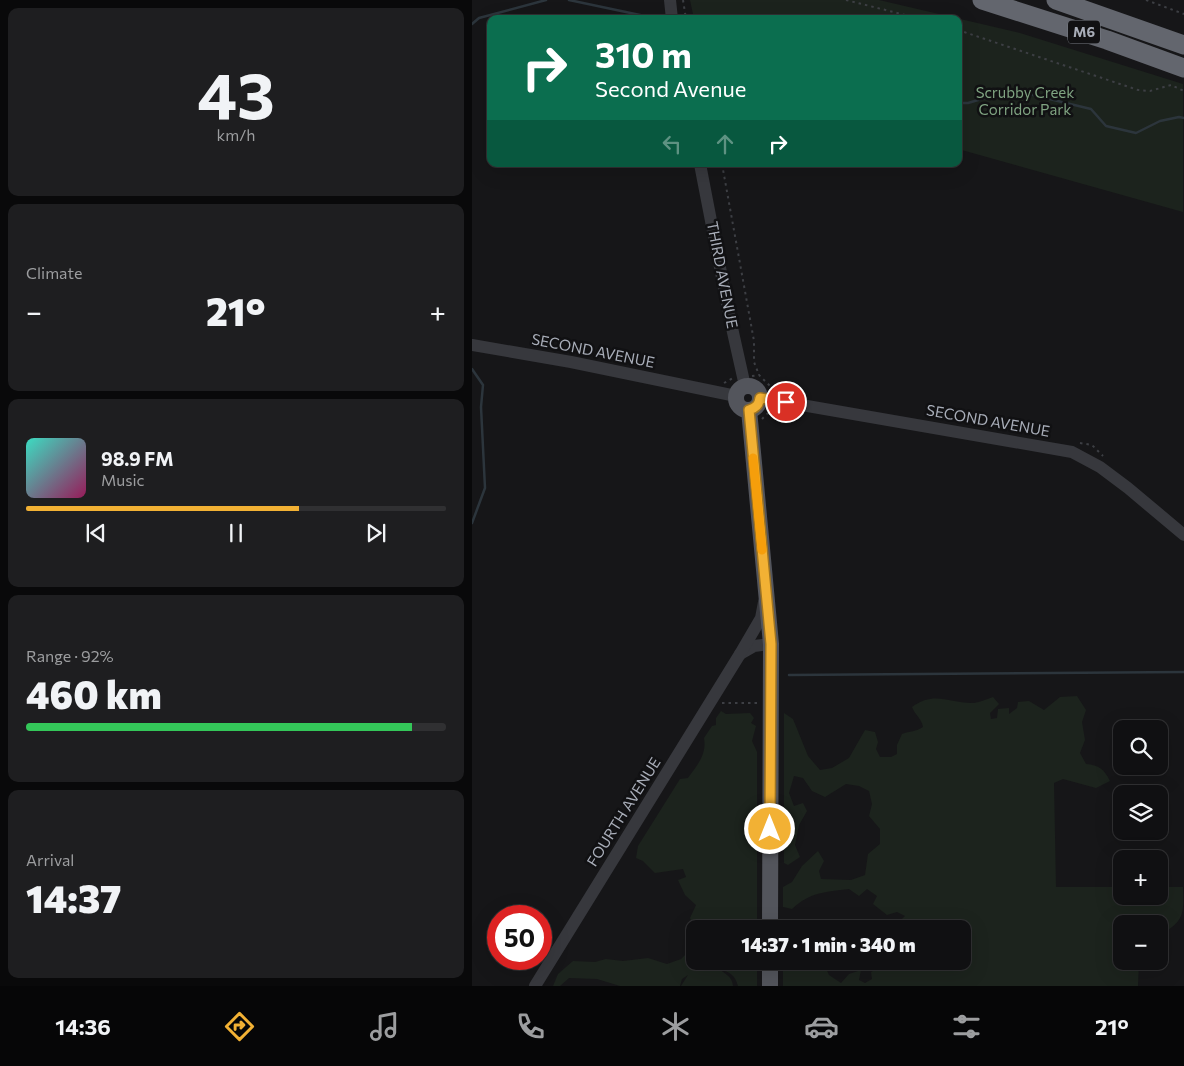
<!DOCTYPE html>
<html lang="en">
<head>
<meta charset="utf-8">
<style>
	:root { --surface:#101012; --page:#1e1e20; --text:#f1f3f6; --muted:#9c9d9f; --line:#303032; --accent:#f2b134 }
	body { margin:0; font-family:Commissioner,sans-serif; background:var(--page); color:var(--text); height:100vh; display:flex; flex-direction:column; font-size:19px; white-space:nowrap }
	* { box-sizing:border-box; margin:0 }
	p { font-size:16px; color:var(--muted) }
	.icon { flex:none; width:28px; height:28px; fill:none; stroke:currentColor; stroke-width:2; stroke-linecap:round; stroke-linejoin:round }
	.map { position:relative; flex:1; overflow:hidden }
	.sheet { display:flex; flex-direction:column; gap:8px; padding:8px; background:#09090a; width:472px }
	.sheet>* { flex:none }
	.top-card { position:absolute; left:15px; top:15px; width:475px; height:152px; border-radius:10px; box-shadow:0 5px 20px #0002,0 0 0 1px var(--line); background:#0b6e4f; color:#fff; overflow:hidden }
	.tools { position:absolute; left:641px; top:720px; display:grid; gap:10px }
	.tools a { display:grid; place-items:center; width:55px; height:55px; border-radius:10px; background:var(--surface); box-shadow:0 5px 20px #0002,0 0 0 1px var(--line); font-size:25px }
	.speed { position:absolute; left:15px; top:905px; display:flex; gap:10px; font-size:25px; font-weight:700; text-align:center }
	.speed>* { display:grid; place-content:center; width:65px; height:65px; border-radius:50%; background:var(--surface); box-shadow:0 5px 20px #0002,0 0 0 1px var(--line); line-height:1 }
	.speed .limit { border:8px solid #d22; background:#fff; color:#111 }
	.pin { position:absolute; display:grid; place-items:center; width:42px; height:42px; color:#fff; margin:-21px; border:2px solid #fff; border-radius:50%; box-shadow:0 1px 5px #0007 }
	.me { position:absolute; width:55px; margin:-28px; rotate:0deg; stroke-linejoin:round; filter:drop-shadow(0 0 4px #0008) }
	.turn { display:flex; align-items:center; gap:18px; height:105px; padding:0 25px; font-size:22px }
	.turn .icon { width:65px; height:65px; stroke-width:2.5 }
	.turn b { display:block; font-size:35px; line-height:42px }
	.lanes { display:flex; align-items:center; height:48px; padding:0 25px; background:#0003; justify-content:center; gap:25px; direction:ltr }
	.lanes .off { opacity:.35 }
	.big { font-size:38px; font-weight:800; line-height:1.1 }
	.sheet .tile { flex:1; display:flex; flex-direction:column; justify-content:center; gap:8px; min-width:0; padding:0 18px; border-radius:10px; background:var(--page) }
	.sheet .dial { align-items:center; gap:0 }
	.dial b { font-size:65px; line-height:1 }
	.song { display:flex; align-items:center; gap:15px }
	.cover { width:60px; height:60px; border-radius:8px; background:linear-gradient(135deg,hsl(170 70% 55%),hsl(330 70% 35%)) }
	.played { height:5px; border-radius:2px; background:linear-gradient(90deg,var(--accent) 65%,var(--line) 65%) }
	.keys { display:flex; justify-content:space-around; direction:ltr }
	.heat { display:flex; justify-content:space-between; align-items:center; font-size:28px; direction:ltr }
	.charge { height:8px; border-radius:4px; background:linear-gradient(90deg,#34c759 92%,var(--line) 0) }
	.trip { position:absolute; left:214px; top:920px; width:285px; height:50px; border-radius:10px; background:var(--surface); box-shadow:0 5px 20px #0002,0 0 0 1px var(--line); font-weight:800; line-height:50px; text-align:center }
	.menu { display:flex; height:80px; justify-content:space-around; align-items:center; background:#060607; color:var(--muted) }
	.menu .icon { width:35px; height:35px }
	.menu .active { color:var(--accent) }
	.menu b { font-size:22px; color:var(--text) }
	main { display:flex; flex:1; min-height:0 }
	.map>svg:first-child { display:block }
	.green { fill:#1c231d }
	.lines { fill:none; stroke-linecap:round; stroke-linejoin:round }
	.stream { stroke:#2c353c; stroke-width:2.5 }
	.path { stroke:#3d3f44; stroke-width:2; stroke-dasharray:2.5 4; stroke-linecap:butt }
	.minor { stroke:#37383d; stroke-width:12 }
	.major { stroke:#53555c; stroke-width:16 }
	.highway { stroke:#63666e; stroke-width:19 }
	.route-casing { stroke:#9d7322; stroke-width:12 }
	.route { stroke:#f2b134; stroke-width:9 }
	.slow { stroke:#f59e0b; stroke-width:9 }
	.labels { text-anchor:middle; stroke-width:5; stroke-linejoin:round; paint-order:stroke }
	.shield { fill:#111113; stroke:#7b7e86; stroke-width:1 }
	.shield-label { font-size:14px; font-weight:bold; fill:#a8adb8 }
	.park-label { font-size:15px; fill:#7fa381; stroke:#111113 }
	.street-label { font-size:15px; fill:#a8adb8; stroke:#111113 }
</style>
</head>
<body>
<main>
<section class="sheet">
<div class="tile dial"><b>43</b><p>km/h</p></div>
<div class="tile"><p>Climate</p>
<div class="heat"><a>−</a><b class="big">21°</b><a>+</a></div>
</div>
<div class="tile">
<div class="song"><i class="cover"></i><div><b>98.9 FM</b><p>Music</p></div></div>
<div class="played"></div>
<div class="keys"><svg class="icon" aria-label="previous" viewBox="0 0 24 24"><path d="M18 5L8 12l10 7zM5 5v14"/></svg><svg class="icon" aria-label="pause" viewBox="0 0 24 24"><path d="M8 5v14M16 5v14"/></svg><svg class="icon" aria-label="next" viewBox="0 0 24 24"><path d="M6 5l10 7-10 7zM19 5v14"/></svg></div>
</div>
<div class="tile"><p>Range · 92%</p><b class="big">460 km</b><div class="charge"></div></div>
<div class="tile"><p>Arrival</p><b class="big">14:37</b></div>
</section>
<div class="map">
<svg width="712" height="986" viewBox="0 0 712 986">
	<rect width="100%" height="100%" fill="#161618"/>
	<g class="green">
		<polygon points="218,0 407,0 548,33 711,84 711,212 486,149 486,19 222,19"/>
		<path d="M605 696 614 710 610 722 613 740 608 753 614 764C627 765 632 769 638 781L624 788 591 779 582 783 584 887H650V896H688V887H711C712 915 712 921 688 935V924H650V961H667L666 986H311V961H347L353 966 357 975 369 983 377 974 389 970 387 980 393 983 400 979 399 972 408 967 418 966 422 961H490V929H412L417 923 425 924 433 916 425 912 415 915 401 904 405 896 395 889 387 896 377 889C353 892 338 892 320 909L311 907V887L320 882 330 866 346 851 352 861 347 871 349 879 379 880 393 875 396 854 408 844V829L397 816 400 804 397 791 387 786 374 784 353 797 340 791 331 778 322 776 317 793 322 806 331 803 335 811 327 825 323 845 328 857 316 865 312 863V713L321 719 336 756 348 770 360 768 377 758 393 730 403 732 406 742 404 749 408 757H419L425 754V745L430 734C438 731 444 732 451 727 450 719 443 715 440 707 463 690 478 704 502 703 508 702 515 699 521 697L527 704 518 713 519 719 525 718 526 709 537 708V714L545 708 546 702 557 701 572 710 588 697Z"/>
		<path d="M249 711 254 714 278 713 282 718 279 723 284 726 280 741 285 752V929H223L218 918 224 905 213 895 206 880 214 877 211 869 183 873 171 861 164 858 166 846 208 779 216 778C225 765 235 755 232 738L240 726 244 725V718Z"/>
		<path d="M222 946V961H285V986H266C263 975 258 972 247 969 253 974 260 976 261 986H209L216 975 210 979 208 986H148L125 979 97 978 88 986H81L86 974 101 961 123 962 134 959 151 961 176 958 195 964 209 959Z"/>
	</g>
	<g class="lines">
		<g class="stream">
			<polyline points="97,0 187,19"/>
			<polyline points="0,24 7,18 74,0"/>
			<polyline points="486,103 496,103 540,90 619,109 634,126 664,133 688,121 707,117 712,118"/>
			<polyline points="0,369 11,385 9,407 13,488 0,523"/>
			<polyline points="317,675 712,672"/>
		</g>
		<g class="path">
			<polyline points="211,0 214,19"/>
			<polyline points="374,0 449,19"/>
			<polyline points="674,0 712,14"/>
			<polyline points="486,30 666,90 678,91 699,85 712,91"/>
			<polyline points="250,164 282,341 282,362 287,375"/>
			<polyline points="280,376 287,375 299,387 305,389"/>
			<polyline points="252,383 261,378"/>
			<polyline points="290,419 297,412 305,413"/>
			<polyline points="608,443 620,445 631,456"/>
			<polyline points="250,703 287,703"/>
		</g>
		<g class="minor">
			<polyline points="198,0 200,19"/>
			<polyline points="228,164 258,319 273,386"/>
			<polyline points="0,345 99,362 264,396"/>
			<polyline points="289,398 600,452 628,467 656,488 712,535"/>
			<polyline points="268,654 282,646 299,644"/>
			<polyline points="63,986 268,654 289,618 292,602"/>
		</g>
		<g class="major">
			<circle cx="276" cy="398" r="12"/>
			<polyline points="277,410 299,644 298,929"/>
			<polyline points="298,986 298,961"/>
		</g>
		<g class="highway">
			<polyline points="510,0 635,40 712,68"/>
			<polyline points="584,0 712,45"/>
		</g>
	</g>
	<g class="lines">
		<g class="route-casing">
			<path id="route" d="M298 829 299 644 277 410C284 408 287 405 288 398L314 402"/>
		</g>
		<use href="#route" class="route"/>
		<polyline class="slow" points="281,458 290,550"/>
	</g>
	<g class="labels">
		<rect class="shield" x="596" y="20.5" width="32" height="23" rx="4"/>
		<g class="shield-label">
			<text x="612" y="37">M6</text>
		</g>
		<g class="park-label">
			<text x="553" y="98">Scrubby Creek<tspan x="553" dy="17">Corridor Park</tspan></text>
		</g>
		<g class="street-label">
			<text transform="translate(250 275) rotate(79)" y="5">THIRD AVENUE</text>
			<text transform="translate(121 351) rotate(11)" y="5">SECOND AVENUE</text>
			<text transform="translate(516 421) rotate(10)" y="5">SECOND AVENUE</text>
			<text transform="translate(152 812) rotate(-58)" y="5">FOURTH AVENUE</text>
		</g>
	</g>
</svg>
<div class="tools">
<a><svg class="icon" aria-label="search" viewBox="0 0 24 24"><circle cx="10" cy="10" r="6"/><path d="M15 15l6 6"/></svg></a>
<a><svg class="icon" aria-label="layers" viewBox="0 0 24 24"><path d="M12 4l9 5-9 5-9-5zM3 14l9 5 9-5"/></svg></a>
<a>+</a>
<a>−</a>
</div>
<div class="speed"><div class="limit">50</div></div>
<div class="pin" style="left:314px;top:402px;background:#d93025"><svg class="icon" aria-label="arrive" viewBox="0 0 24 24"><path d="M6 21V4h12l-3 4 3 4H6"/></svg></div>
<svg class="me" style="left:298px;top:829px" viewBox="-20 -20 40 40"><circle r="17" fill="#f2b134" stroke="#fff" stroke-width="3"/><path d="M0-11L8 9 0 5-8 9z" fill="#fff"/></svg>
<div class="trip">14:37 · 1 min · 340 m</div>
<div class="top-card">
<div class="turn"><svg class="icon" aria-label="right" viewBox="0 0 24 24"><path d="M7 20v-9h11M14 6l5 5-5 5"/></svg><div><b>310 m</b>Second Avenue</div></div>
<div class="lanes"><svg class="icon off" aria-label="left" viewBox="0 0 24 24"><path d="M17 20v-9H6M10 6l-5 5 5 5"/></svg><svg class="icon off" aria-label="ahead" viewBox="0 0 24 24"><path d="M12 20V5M6 11l6-6 6 6"/></svg><svg class="icon" aria-label="right" viewBox="0 0 24 24"><path d="M7 20v-9h11M14 6l5 5-5 5"/></svg></div>
</div>
</div>
</main>
<nav class="menu">
<b>14:36</b>
<svg class="icon active" aria-label="directions" viewBox="0 0 24 24"><path d="M12 3l9 9-9 9-9-9zM9 14v-3h6M13 9l2 2-2 2"/></svg>
<svg class="icon" aria-label="music" viewBox="0 0 24 24"><path d="M9 18V5l10-2v13"/><circle cx="6" cy="18" r="3"/><circle cx="16" cy="16" r="3"/></svg>
<svg class="icon" aria-label="phone" viewBox="0 0 24 24"><path d="M5 4h4l2 5-3 2q2 4 5 5l2-3 5 2v4C11 20 4 13 5 4z"/></svg>
<svg class="icon" aria-label="climate" viewBox="0 0 24 24"><path d="M12 3v18M4 7l16 10M4 17L20 7"/></svg>
<svg class="icon" aria-label="car" viewBox="0 0 24 24"><path d="M5 17H2v-5l4-1 3-4h7l3 4 3 1v5h-3M9 17h6M6 11h13"/><circle cx="7" cy="17" r="2"/><circle cx="17" cy="17" r="2"/></svg>
<svg class="icon" aria-label="filters" viewBox="0 0 24 24"><path d="M4 7h16M4 17h16"/><circle cx="9" cy="7" r="2"/><circle cx="15" cy="17" r="2"/></svg>
<b>21°</b>
</nav>
</body>
</html>
